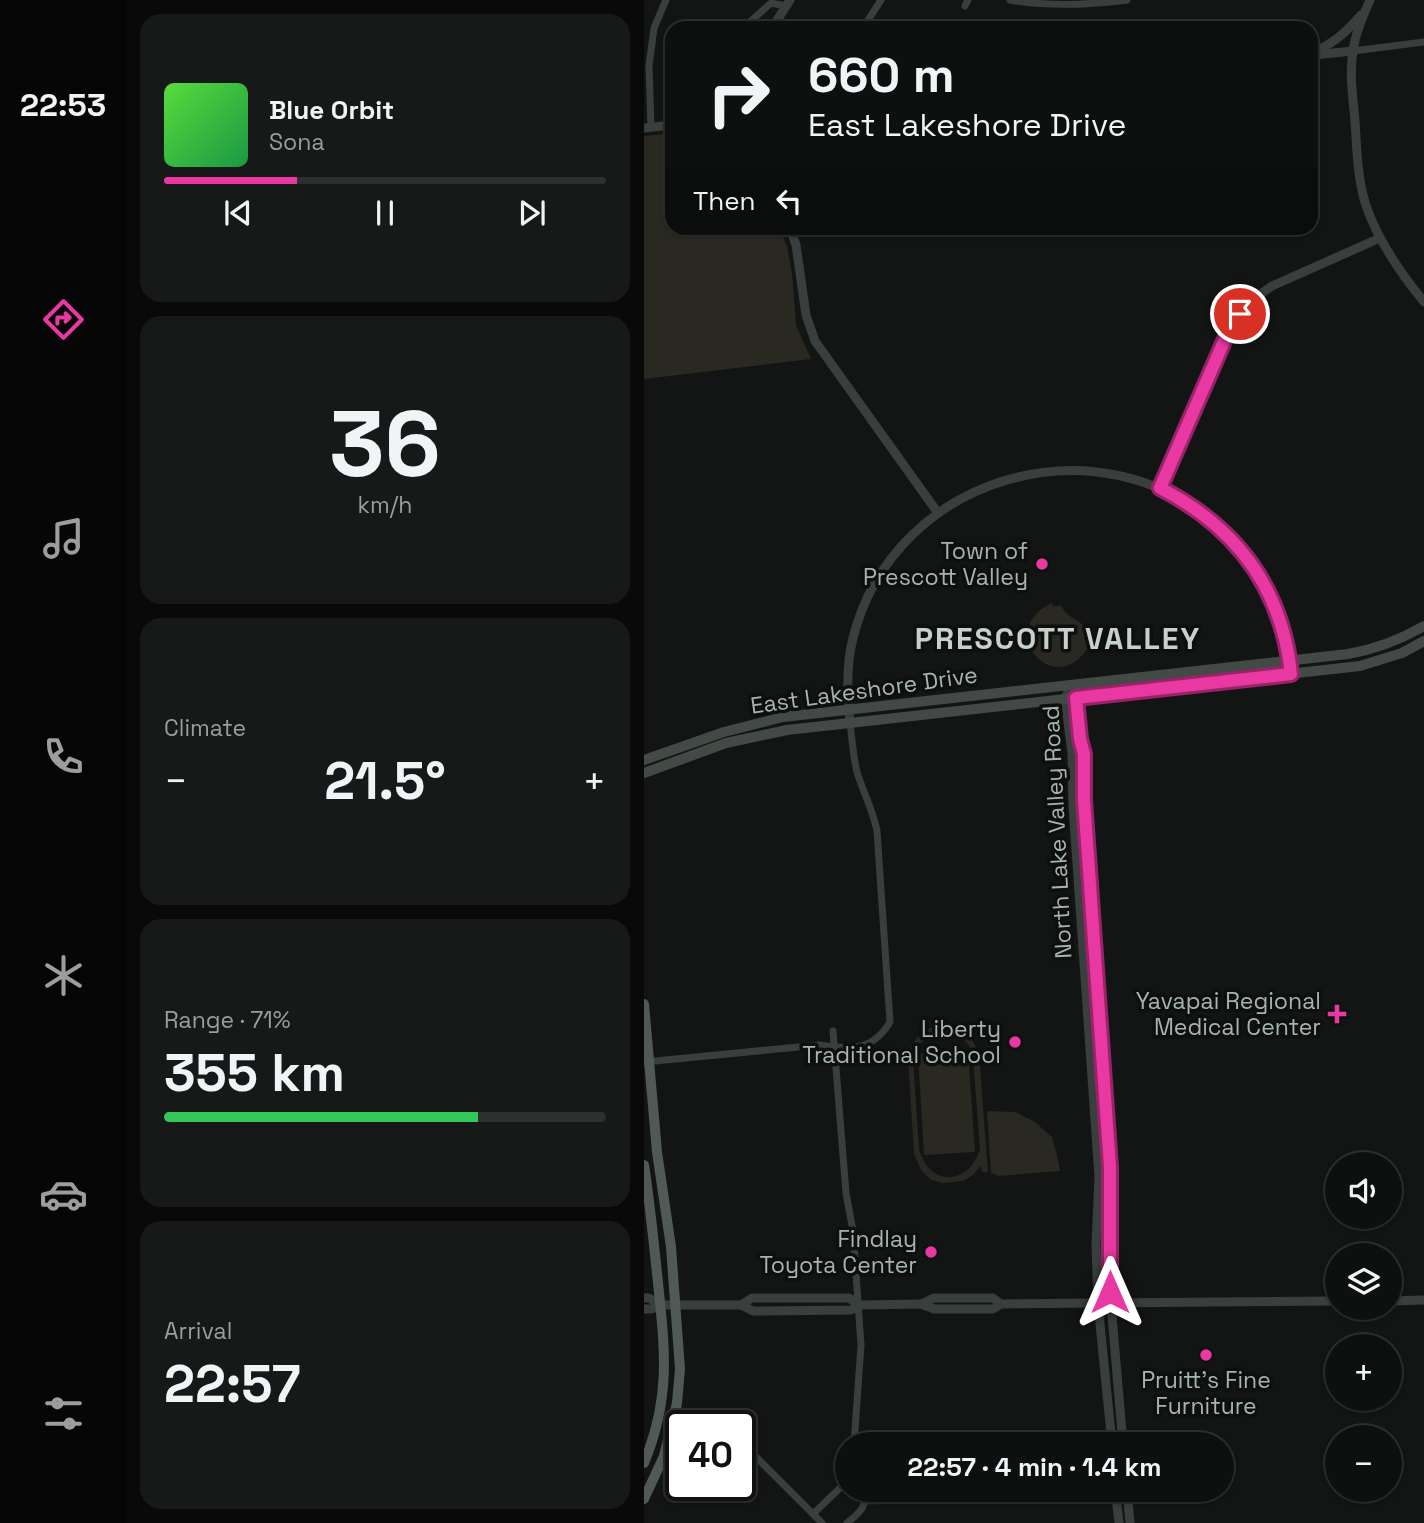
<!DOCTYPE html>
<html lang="en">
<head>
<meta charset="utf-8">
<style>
	:root { --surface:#0e100f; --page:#171918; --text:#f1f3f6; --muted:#9b9d9e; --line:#2e302f; --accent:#e938a2 }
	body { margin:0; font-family:"Space Grotesk",sans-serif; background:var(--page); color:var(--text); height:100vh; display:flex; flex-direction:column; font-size:26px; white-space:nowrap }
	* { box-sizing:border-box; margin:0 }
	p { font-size:23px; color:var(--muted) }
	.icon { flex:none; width:38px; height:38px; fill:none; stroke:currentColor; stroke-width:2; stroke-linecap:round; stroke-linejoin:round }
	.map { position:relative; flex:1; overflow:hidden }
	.panel { display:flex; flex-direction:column; gap:14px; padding:14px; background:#080908; width:518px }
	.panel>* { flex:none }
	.top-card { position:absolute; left:21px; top:21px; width:653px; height:214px; border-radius:21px; box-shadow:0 2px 5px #0004,0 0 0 2px var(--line); background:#0e100f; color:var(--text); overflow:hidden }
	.tools { position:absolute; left:681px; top:1152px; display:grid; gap:14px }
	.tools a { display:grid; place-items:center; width:77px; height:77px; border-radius:50%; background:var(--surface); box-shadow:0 2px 5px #0004,0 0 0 2px var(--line); font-size:35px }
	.speed { position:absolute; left:21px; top:1410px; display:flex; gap:14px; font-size:35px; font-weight:700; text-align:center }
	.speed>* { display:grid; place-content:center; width:91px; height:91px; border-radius:50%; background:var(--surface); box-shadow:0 2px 5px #0004,0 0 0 2px var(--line); line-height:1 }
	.speed .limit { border:4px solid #111; border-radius:10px; background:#fff; color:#111 }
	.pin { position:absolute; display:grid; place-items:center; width:60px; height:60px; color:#fff; margin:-30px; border:4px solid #fff; border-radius:50%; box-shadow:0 2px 7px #0007 }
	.me { position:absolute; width:77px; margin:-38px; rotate:0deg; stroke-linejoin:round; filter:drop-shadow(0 0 5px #0008) }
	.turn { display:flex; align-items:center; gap:24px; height:147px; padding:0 28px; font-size:32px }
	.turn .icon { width:91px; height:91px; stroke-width:2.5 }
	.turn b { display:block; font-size:49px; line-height:60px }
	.then { display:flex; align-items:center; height:66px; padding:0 28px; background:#0003; gap:14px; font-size:26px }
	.big { font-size:52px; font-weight:600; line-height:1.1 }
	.panel .card { flex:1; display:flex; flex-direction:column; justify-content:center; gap:10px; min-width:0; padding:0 24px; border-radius:21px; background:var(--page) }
	.panel .dial { align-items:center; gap:0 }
	.dial b { font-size:91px; line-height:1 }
	.song { display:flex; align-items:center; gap:21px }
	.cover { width:84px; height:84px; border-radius:10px; background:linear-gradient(135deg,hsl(110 70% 55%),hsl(140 70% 35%)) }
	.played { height:7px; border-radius:4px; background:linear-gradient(90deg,var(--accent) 30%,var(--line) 30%) }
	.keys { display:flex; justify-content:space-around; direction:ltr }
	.heat { display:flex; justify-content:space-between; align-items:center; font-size:38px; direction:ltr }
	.charge { height:10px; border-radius:5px; background:linear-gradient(90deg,#34c759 71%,var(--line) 0) }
	.trip { position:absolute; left:191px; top:1432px; width:399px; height:70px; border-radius:35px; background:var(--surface); box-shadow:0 2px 5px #0004,0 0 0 2px var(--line); font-weight:600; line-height:70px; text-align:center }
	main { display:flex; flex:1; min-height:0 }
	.menu { display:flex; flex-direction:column; width:126px; justify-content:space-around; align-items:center; background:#060606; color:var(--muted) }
	.menu .icon { width:49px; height:49px }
	.menu .selected { color:var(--accent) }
	.menu b { font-size:32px; color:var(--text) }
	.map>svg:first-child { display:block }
	.green { fill:#292922; fill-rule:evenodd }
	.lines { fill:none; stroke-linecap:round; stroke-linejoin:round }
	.minor { stroke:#393f3c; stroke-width:7 }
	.tertiary { stroke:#393f3c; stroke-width:9 }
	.secondary { stroke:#434a46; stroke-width:10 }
	.primary { stroke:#515955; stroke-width:10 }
	.route-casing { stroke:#972469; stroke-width:18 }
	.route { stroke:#e938a2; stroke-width:12 }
	.poi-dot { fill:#e938a2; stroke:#0e100f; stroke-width:2.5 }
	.labels { text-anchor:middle; stroke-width:7; stroke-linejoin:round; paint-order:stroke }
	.poi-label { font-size:23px; fill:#a6b5ac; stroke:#0e100f; text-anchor:end }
	.street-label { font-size:23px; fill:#a6b5ac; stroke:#0e100f }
	.district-label { font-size:30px; font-weight:bold; letter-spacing:2px; fill:#c6d1cb; stroke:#0e100f }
</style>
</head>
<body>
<main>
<nav class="menu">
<b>22:53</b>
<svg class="icon selected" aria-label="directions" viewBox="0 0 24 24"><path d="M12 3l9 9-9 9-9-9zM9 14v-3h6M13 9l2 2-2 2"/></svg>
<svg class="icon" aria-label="music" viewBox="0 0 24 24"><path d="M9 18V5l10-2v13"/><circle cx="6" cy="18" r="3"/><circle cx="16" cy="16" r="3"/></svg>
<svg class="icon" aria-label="phone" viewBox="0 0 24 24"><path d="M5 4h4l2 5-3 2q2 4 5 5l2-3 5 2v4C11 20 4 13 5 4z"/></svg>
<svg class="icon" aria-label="climate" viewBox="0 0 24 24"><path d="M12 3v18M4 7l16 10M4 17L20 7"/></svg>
<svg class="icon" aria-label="car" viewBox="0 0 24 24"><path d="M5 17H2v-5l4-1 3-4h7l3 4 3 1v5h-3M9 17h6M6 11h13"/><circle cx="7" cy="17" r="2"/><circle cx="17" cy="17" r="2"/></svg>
<svg class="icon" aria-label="filters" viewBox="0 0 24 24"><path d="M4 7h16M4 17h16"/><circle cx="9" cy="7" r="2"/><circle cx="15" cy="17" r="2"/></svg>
</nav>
<section class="panel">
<div class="card">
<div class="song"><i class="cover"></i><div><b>Blue Orbit</b><p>Sona</p></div></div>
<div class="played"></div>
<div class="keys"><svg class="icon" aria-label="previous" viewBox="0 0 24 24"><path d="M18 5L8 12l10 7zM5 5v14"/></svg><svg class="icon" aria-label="pause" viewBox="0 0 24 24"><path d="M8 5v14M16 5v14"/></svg><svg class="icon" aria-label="next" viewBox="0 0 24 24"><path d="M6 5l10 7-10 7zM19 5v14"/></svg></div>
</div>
<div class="card dial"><b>36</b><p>km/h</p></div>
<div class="card"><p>Climate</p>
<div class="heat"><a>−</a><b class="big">21.5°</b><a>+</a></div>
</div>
<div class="card"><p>Range · 71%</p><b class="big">355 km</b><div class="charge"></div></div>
<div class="card"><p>Arrival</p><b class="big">22:57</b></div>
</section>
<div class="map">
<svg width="780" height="1523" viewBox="0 0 780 1523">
	<rect width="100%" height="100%" fill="#131514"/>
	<g class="green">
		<polygon points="28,133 28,228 135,228 143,246 148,273 152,325 167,359 0,379 0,136"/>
		<path d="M408 603 409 607 417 605C424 621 440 619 448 636 443 660 416 678 395 659 373 641 384 613 408 603Z"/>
		<path d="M293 1025C316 1025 327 1033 335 1054L344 1172H338L337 1166 329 1175 319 1181 300 1183 287 1180 277 1170 270 1154 264 1058C268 1040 276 1032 293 1025ZM294 1032C313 1033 326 1038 329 1058L336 1149C325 1186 285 1187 275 1149L269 1059C273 1044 280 1038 294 1032Z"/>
		<polygon points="324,1051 331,1152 280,1155 274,1054"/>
		<polygon points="343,1111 371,1112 391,1122 408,1137 413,1155 416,1171 354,1176 347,1173"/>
	</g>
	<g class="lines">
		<g class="minor">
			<path d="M366 0C405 7 444 5 483 0"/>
			<polyline points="321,6 324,0"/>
			<polyline points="99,28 127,3 142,6"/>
			<polyline points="219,28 237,0"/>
			<polyline points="709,51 780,42"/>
			<polyline points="7,127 5,66 10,28 22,0"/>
			<polyline points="189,1031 202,1193 209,1231 217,1345 210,1444"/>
			<path d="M1 1062 175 1045C206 1050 229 1051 246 1022L233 831C229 810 219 792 213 772 209 756 208 739 206 722"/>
			<polyline points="31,1410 68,1417 81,1424 82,1426"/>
			<polyline points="30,1418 55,1422 69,1426"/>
			<polyline points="96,1441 178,1523"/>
			<polyline points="220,1501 347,1498 377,1496 472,1496"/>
			<polyline points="169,1514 197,1487 203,1485"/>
			<path d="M203 1523C215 1513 228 1504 214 1489"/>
		</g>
		<g class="tertiary">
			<path d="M726 0C719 16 711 34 709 51 705 73 709 98 711 121 713 150 713 182 724 211 736 243 758 275 780 302"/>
			<polyline points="128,28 146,0"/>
			<path d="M667 52C688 46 703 31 717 15"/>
			<polyline points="669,55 709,51"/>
			<polyline points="0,128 28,125"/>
			<polyline points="146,228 152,245 162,315 171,341 294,513"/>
			<polyline points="516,488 588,323 605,302 628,286 736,238"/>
			<polyline points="427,685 421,699 428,753 429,806 455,1177 452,1244 454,1304 468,1444"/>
			<polyline points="430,693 440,754 440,800 467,1192 467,1304 479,1444"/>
			<path d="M206 722C203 695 202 665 209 638 250 474 460 414 581 533 620 571 641 620 647 674"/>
			<polyline points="0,1298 5,1298 16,1305"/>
			<polyline points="746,1301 780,1300"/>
			<polyline points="277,1304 290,1298 349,1298 357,1304"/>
			<polyline points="215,1305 205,1298 108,1298 97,1305 109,1311 207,1310 215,1305 277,1304 290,1309 349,1309 357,1304 693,1301"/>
			<polyline points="0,1309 8,1309 16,1305 97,1305"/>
			<polyline points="471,1489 475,1523"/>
			<polyline points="483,1489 486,1523"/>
		</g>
		<g class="secondary">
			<path d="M0 760 80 732 139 717 704 654C732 649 756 640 780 626"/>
			<polyline points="0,773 82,743 143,730 716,666 758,653 780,641"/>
		</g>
		<g class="primary">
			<polyline points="0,1004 13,1152 27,1247 36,1369 33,1403 20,1456 0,1499"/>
			<path d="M0 1165C6 1204 10 1244 14 1283 21 1350 27 1398 0 1463"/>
		</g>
	</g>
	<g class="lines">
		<g class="route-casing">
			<path id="route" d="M466 1292V1167L440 800V754L436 739 432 698 647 674C638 588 592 527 516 488L588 323 596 314"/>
		</g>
		<use href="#route" class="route"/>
	</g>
	<g class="poi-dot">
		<circle cx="398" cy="564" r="7"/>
		<path d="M689.5 1003.5h7v7h7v7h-7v7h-7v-7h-7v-7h7z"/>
		<circle cx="371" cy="1042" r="7"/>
		<circle cx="287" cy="1252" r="7"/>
		<circle cx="562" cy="1355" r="7"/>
	</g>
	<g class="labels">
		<g class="poi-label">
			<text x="384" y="559">Town of<tspan x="384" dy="26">Prescott Valley</tspan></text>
			<text x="677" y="1009">Yavapai Regional<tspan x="677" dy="26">Medical Center</tspan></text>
			<text x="357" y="1037">Liberty<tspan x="357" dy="26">Traditional School</tspan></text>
			<text x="273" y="1247">Findlay<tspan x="273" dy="26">Toyota Center</tspan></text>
			<text x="562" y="1388" text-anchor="middle">Pruitt's Fine<tspan x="562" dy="26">Furniture</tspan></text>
		</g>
		<g class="street-label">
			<text transform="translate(220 690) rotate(-8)" y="8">East Lakeshore Drive</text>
			<text transform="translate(413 832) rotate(-93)" y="8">North Lake Valley Road</text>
		</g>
		<g class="district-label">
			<text x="414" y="649">PRESCOTT VALLEY</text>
		</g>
	</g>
</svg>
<div class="tools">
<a><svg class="icon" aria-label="sound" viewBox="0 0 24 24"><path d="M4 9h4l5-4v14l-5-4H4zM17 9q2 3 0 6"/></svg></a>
<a><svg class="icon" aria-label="layers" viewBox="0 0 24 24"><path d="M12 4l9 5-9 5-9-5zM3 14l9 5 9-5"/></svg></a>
<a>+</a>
<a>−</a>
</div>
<div class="speed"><div class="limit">40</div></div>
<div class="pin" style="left:596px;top:314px;background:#d93025"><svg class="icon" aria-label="arrive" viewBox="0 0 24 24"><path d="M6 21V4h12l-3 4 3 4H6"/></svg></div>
<svg class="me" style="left:466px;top:1292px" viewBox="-20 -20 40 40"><path d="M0-17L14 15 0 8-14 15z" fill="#e938a2" stroke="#fff" stroke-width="4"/></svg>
<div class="trip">22:57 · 4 min · 1.4 km</div>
<div class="top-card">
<div class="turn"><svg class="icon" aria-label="right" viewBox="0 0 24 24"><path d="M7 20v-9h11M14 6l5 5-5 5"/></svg><div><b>660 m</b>East Lakeshore Drive</div></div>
<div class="then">Then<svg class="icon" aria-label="left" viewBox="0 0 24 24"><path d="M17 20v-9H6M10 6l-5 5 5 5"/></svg></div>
</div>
</div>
</main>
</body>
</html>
